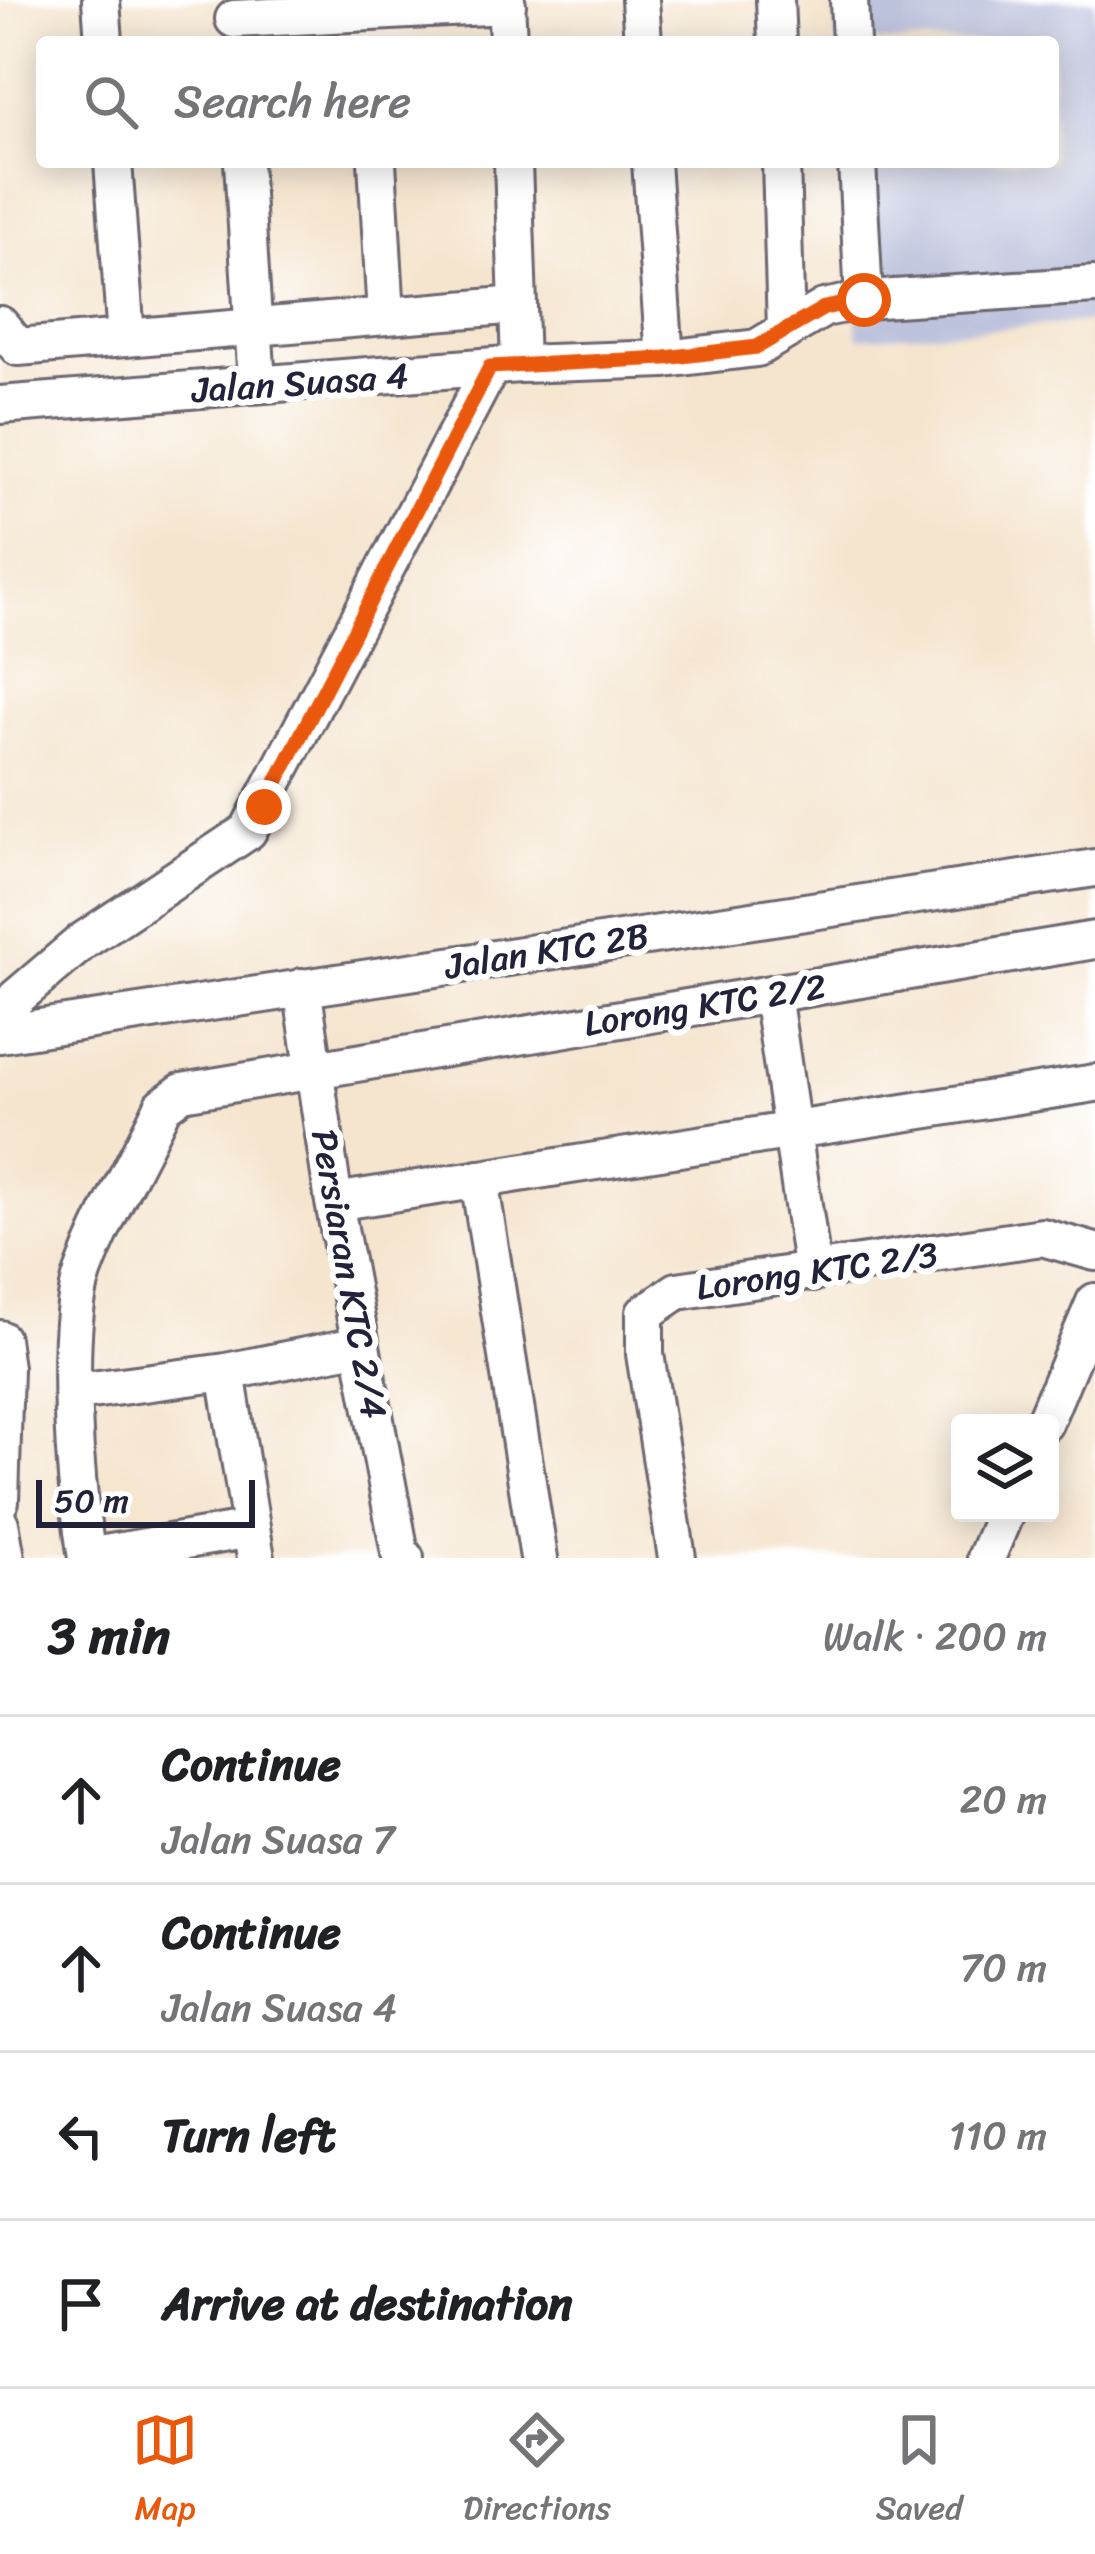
<!DOCTYPE html>
<html lang="en">
<head>
<meta charset="utf-8">
<style>
	:root { --surface:#fff; --page:#f6f6f6; --text:#202124; --muted:#757577; --line:#e0e0e0; --accent:#ea580c }
	body { margin:0; font-family:Sriracha,sans-serif; background:var(--page); color:var(--text) }
	.controls { position:absolute; right:36px; bottom:36px; display:grid; overflow:hidden; border-radius:12px; box-shadow:0 6px 30px #0003 }
	.controls button { width:108px; height:108px; display:grid; place-items:center; padding:0; border:0; border-bottom:3px solid var(--line); background:var(--surface); color:var(--text); font:60px sans-serif }
	.scale { position:absolute; left:36px; bottom:30px; width:219px; box-sizing:border-box; padding-left:12px; border:6px solid #22223b; border-top:0; font-size:33px; line-height:42px; white-space:nowrap; color:#22223b; -webkit-text-stroke:9px #fff; paint-order:stroke }
	.stop { position:absolute; width:36px; height:36px; margin:-27px; border:9px solid #ea580c; border-radius:50%; background:#fff }
	.stop.end { background:#ea580c; border-color:#fff; box-shadow:0 3px 12px #0008 }
	.list { margin:0; padding:0; list-style:none }
	h2 { display:flex; justify-content:space-between; align-items:center; height:156px; margin:0; padding:0 48px; font-size:51px }
	h2 small { font-size:39px; font-weight:400; color:var(--muted) }
	.list li { display:grid; grid-template-columns:78px 1fr auto; gap:36px; align-items:center; box-sizing:border-box; height:168px; padding:0 48px; border-top:3px solid var(--line) }
	.list b { display:block; font-size:45px; white-space:nowrap }
	.list p { margin:0; font-size:39px; white-space:nowrap; color:var(--muted) }
	.list em { font-size:39px; font-style:normal; color:var(--muted) }
	.icon { flex:none; width:66px; height:66px; fill:none; stroke:currentColor; stroke-width:2; stroke-linecap:round; stroke-linejoin:round }
	.map { position:relative; flex:none; width:1095px; height:1558px; overflow:hidden }
	.search { position:absolute; background:var(--surface); box-shadow:0 6px 30px #0003; left:36px; right:36px; top:36px; height:132px; display:flex; align-items:center; gap:30px; box-sizing:border-box; padding:0 42px; border-radius:12px; color:var(--muted); font-size:45px }
	.sheet { height:828px; background:var(--surface) }
	nav { display:flex; justify-content:space-around; align-items:center; box-sizing:border-box; height:168px; border-top:3px solid var(--line); background:var(--surface); font-size:33px; color:var(--muted) }
	nav a { display:grid; justify-items:center; gap:6px }
	nav .on { color:var(--accent) }
	.map>svg:first-child { display:block }
	.industrial { fill:#bec3dd }
	.lines { fill:none; stroke-linecap:round; stroke-linejoin:round }
	.minor-casing { stroke:#6c666f; stroke-width:42 }
	.minor { stroke:#fff; stroke-width:36 }
	.route { stroke:#ea580c; stroke-width:15 }
	.labels { text-anchor:middle; dominant-baseline:central; stroke-width:12; stroke-linejoin:round; paint-order:stroke }
	.street-label { font-size:36px; fill:#22223b; stroke:#fff }
</style>
</head>
<body>
<div class="map">
<svg width="1095" height="1558" viewBox="0 0 1095 1558">
	<rect width="100%" height="100%" fill="#fff"/>
	<filter id="ink" filterUnits="userSpaceOnUse"><feTurbulence type="fractalNoise" baseFrequency=".00833" numOctaves="2"/><feDisplacementMap in="SourceGraphic" scale="24" xChannelSelector="R" yChannelSelector="G"/><feConvolveMatrix kernelMatrix="1 2 1 2 8 2 1 2 1" color-interpolation-filters="sRGB"/></filter>
	<filter id="wash" filterUnits="userSpaceOnUse"><feTurbulence type="fractalNoise" baseFrequency=".004" numOctaves="4" result="noise"/><feDisplacementMap in="SourceGraphic" scale="48" xChannelSelector="R" yChannelSelector="G"/><feGaussianBlur stdDeviation="2.7" result="paint"/><feColorMatrix in="noise" values="0 0 0 0 0 0 0 0 0 0 0 0 0 0 0 0 0 1.4 0 .05"/><feComposite in="paint" operator="in"/></filter>
	<g filter="url(#wash)">
		<rect width="100%" height="100%" fill="#f5e5cf"/>
		<!-- industrial -->
		<path class="industrial" d="M 833,0 L 1095,0 L 1095,322 L 858,338 L 845,162 L 1053,162 L 1053,42 L 836,42 Z"/>
	</g>
	<g filter="url(#ink)">
		<g class="lines">
			<!-- minor casing -->
			<g class="minor-casing">
				<path id="minor" d="M 101,0 L 104,42
					M 506,0 L 508,42
					M 640,0 L 643,42
					M 775,0 L 777,42
					M 849,0 L 851,42
					M 234,19 L 507,5
					M 113,162 L 126,338
					M 243,162 L 257,384
					M 377,162 L 386,316
					M 513,162 L 520,364
					M 651,162 L 665,359
					M 781,162 L 786,330
					M 857,162 L 864,300
					M 0,325 L 18,347 L 518,305
					M 0,405 L 520,364 L 665,359 L 757,348 L 824,308 L 864,300 L 1095,285
					M 302,987 L 334,1202 L 400,1553 L 405,1558
					M 772,994 L 813,1273
					M 0,1021 L 16,998 L 83,941 L 248,831 L 491,367
					M 0,1034 L 1095,868
					M 479,1179 L 539,1558
					M 334,1202 L 1095,1083
					M 0,1339 L 4,1368 L 0,1501
					M 226,1372 L 256,1558
					M 76,1392 L 226,1372 L 361,1345
					M 1044,1423 L 1095,1302
					M 0,1524 L 6,1558
					M 87,1557 L 251,1529
					M 87,1558 C 76,1492 62,1334 83,1273 C 104,1216 137,1161 163,1106 L 182,1092 L 1095,940
					M 677,1558 L 645,1354 L 645,1313 L 677,1291 L 1042,1237 L 1095,1252
					M 986,1558 L 1005,1513"/>
			</g>
			<!-- minor -->
			<use href="#minor" class="minor"/>
		</g>
	</g>
	<g class="lines" filter="url(#ink)">
		<!-- route -->
		<path class="route" d="M 264,807 L 490,367 L 665,358 L 757,347 L 824,308 L 864,300"/>
	</g>
	<g class="labels">
		<!-- street labels -->
		<g class="street-label">
			<text transform="translate(300 383) rotate(-4)">Jalan Suasa 4</text>
			<text transform="translate(547 951) rotate(-9)">Jalan KTC 2B</text>
			<text transform="translate(705 1005) rotate(-9)">Lorong KTC 2/2</text>
			<text transform="translate(817 1271) rotate(-8)">Lorong KTC 2/3</text>
			<text transform="translate(349 1274) rotate(80)">Persiaran KTC 2/4</text>
		</g>
	</g>
</svg>
<div class="controls">
<button><svg class="icon" aria-label="layers" viewBox="0 0 24 24"><path d="M12 4l9 5-9 5-9-5zM3 14l9 5 9-5"/></svg></button>
</div>
<div class="scale">50 m</div>
<div class="stop" style="left:864px;top:300px"></div>
<div class="stop end" style="left:264px;top:807px"></div>
<div class="search"><svg class="icon" aria-label="search" viewBox="0 0 24 24"><circle cx="10" cy="10" r="6"/><path d="M15 15l6 6"/></svg>Search here</div>
</div>
<section class="sheet">
<h2>3 min<small>Walk · 200 m</small></h2>
<ul class="list">
<li><svg class="icon" aria-label="ahead" viewBox="0 0 24 24"><path d="M12 20V5M6 11l6-6 6 6"/></svg><div><b>Continue</b><p>Jalan Suasa 7</p></div><em>20 m</em></li>
<li><svg class="icon" aria-label="ahead" viewBox="0 0 24 24"><path d="M12 20V5M6 11l6-6 6 6"/></svg><div><b>Continue</b><p>Jalan Suasa 4</p></div><em>70 m</em></li>
<li><svg class="icon" aria-label="left" viewBox="0 0 24 24"><path d="M17 20v-9H6M10 6l-5 5 5 5"/></svg><div><b>Turn left</b></div><em>110 m</em></li>
<li><svg class="icon" aria-label="arrive" viewBox="0 0 24 24"><path d="M6 21V4h12l-3 4 3 4H6"/></svg><div><b>Arrive at destination</b></div></li>
</ul>
</section>
<nav>
<a class="on"><svg class="icon" aria-label="map" viewBox="0 0 24 24"><path d="M3 6l6-2 6 2 6-2v14l-6 2-6-2-6 2zM9 4v14M15 6v14"/></svg>Map</a>
<a><svg class="icon" aria-label="directions" viewBox="0 0 24 24"><path d="M12 3l9 9-9 9-9-9zM9 14v-3h6M13 9l2 2-2 2"/></svg>Directions</a>
<a><svg class="icon" aria-label="saved" viewBox="0 0 24 24"><path d="M7 4h10v16l-5-4-5 4z"/></svg>Saved</a>
</nav>
</body>
</html>
